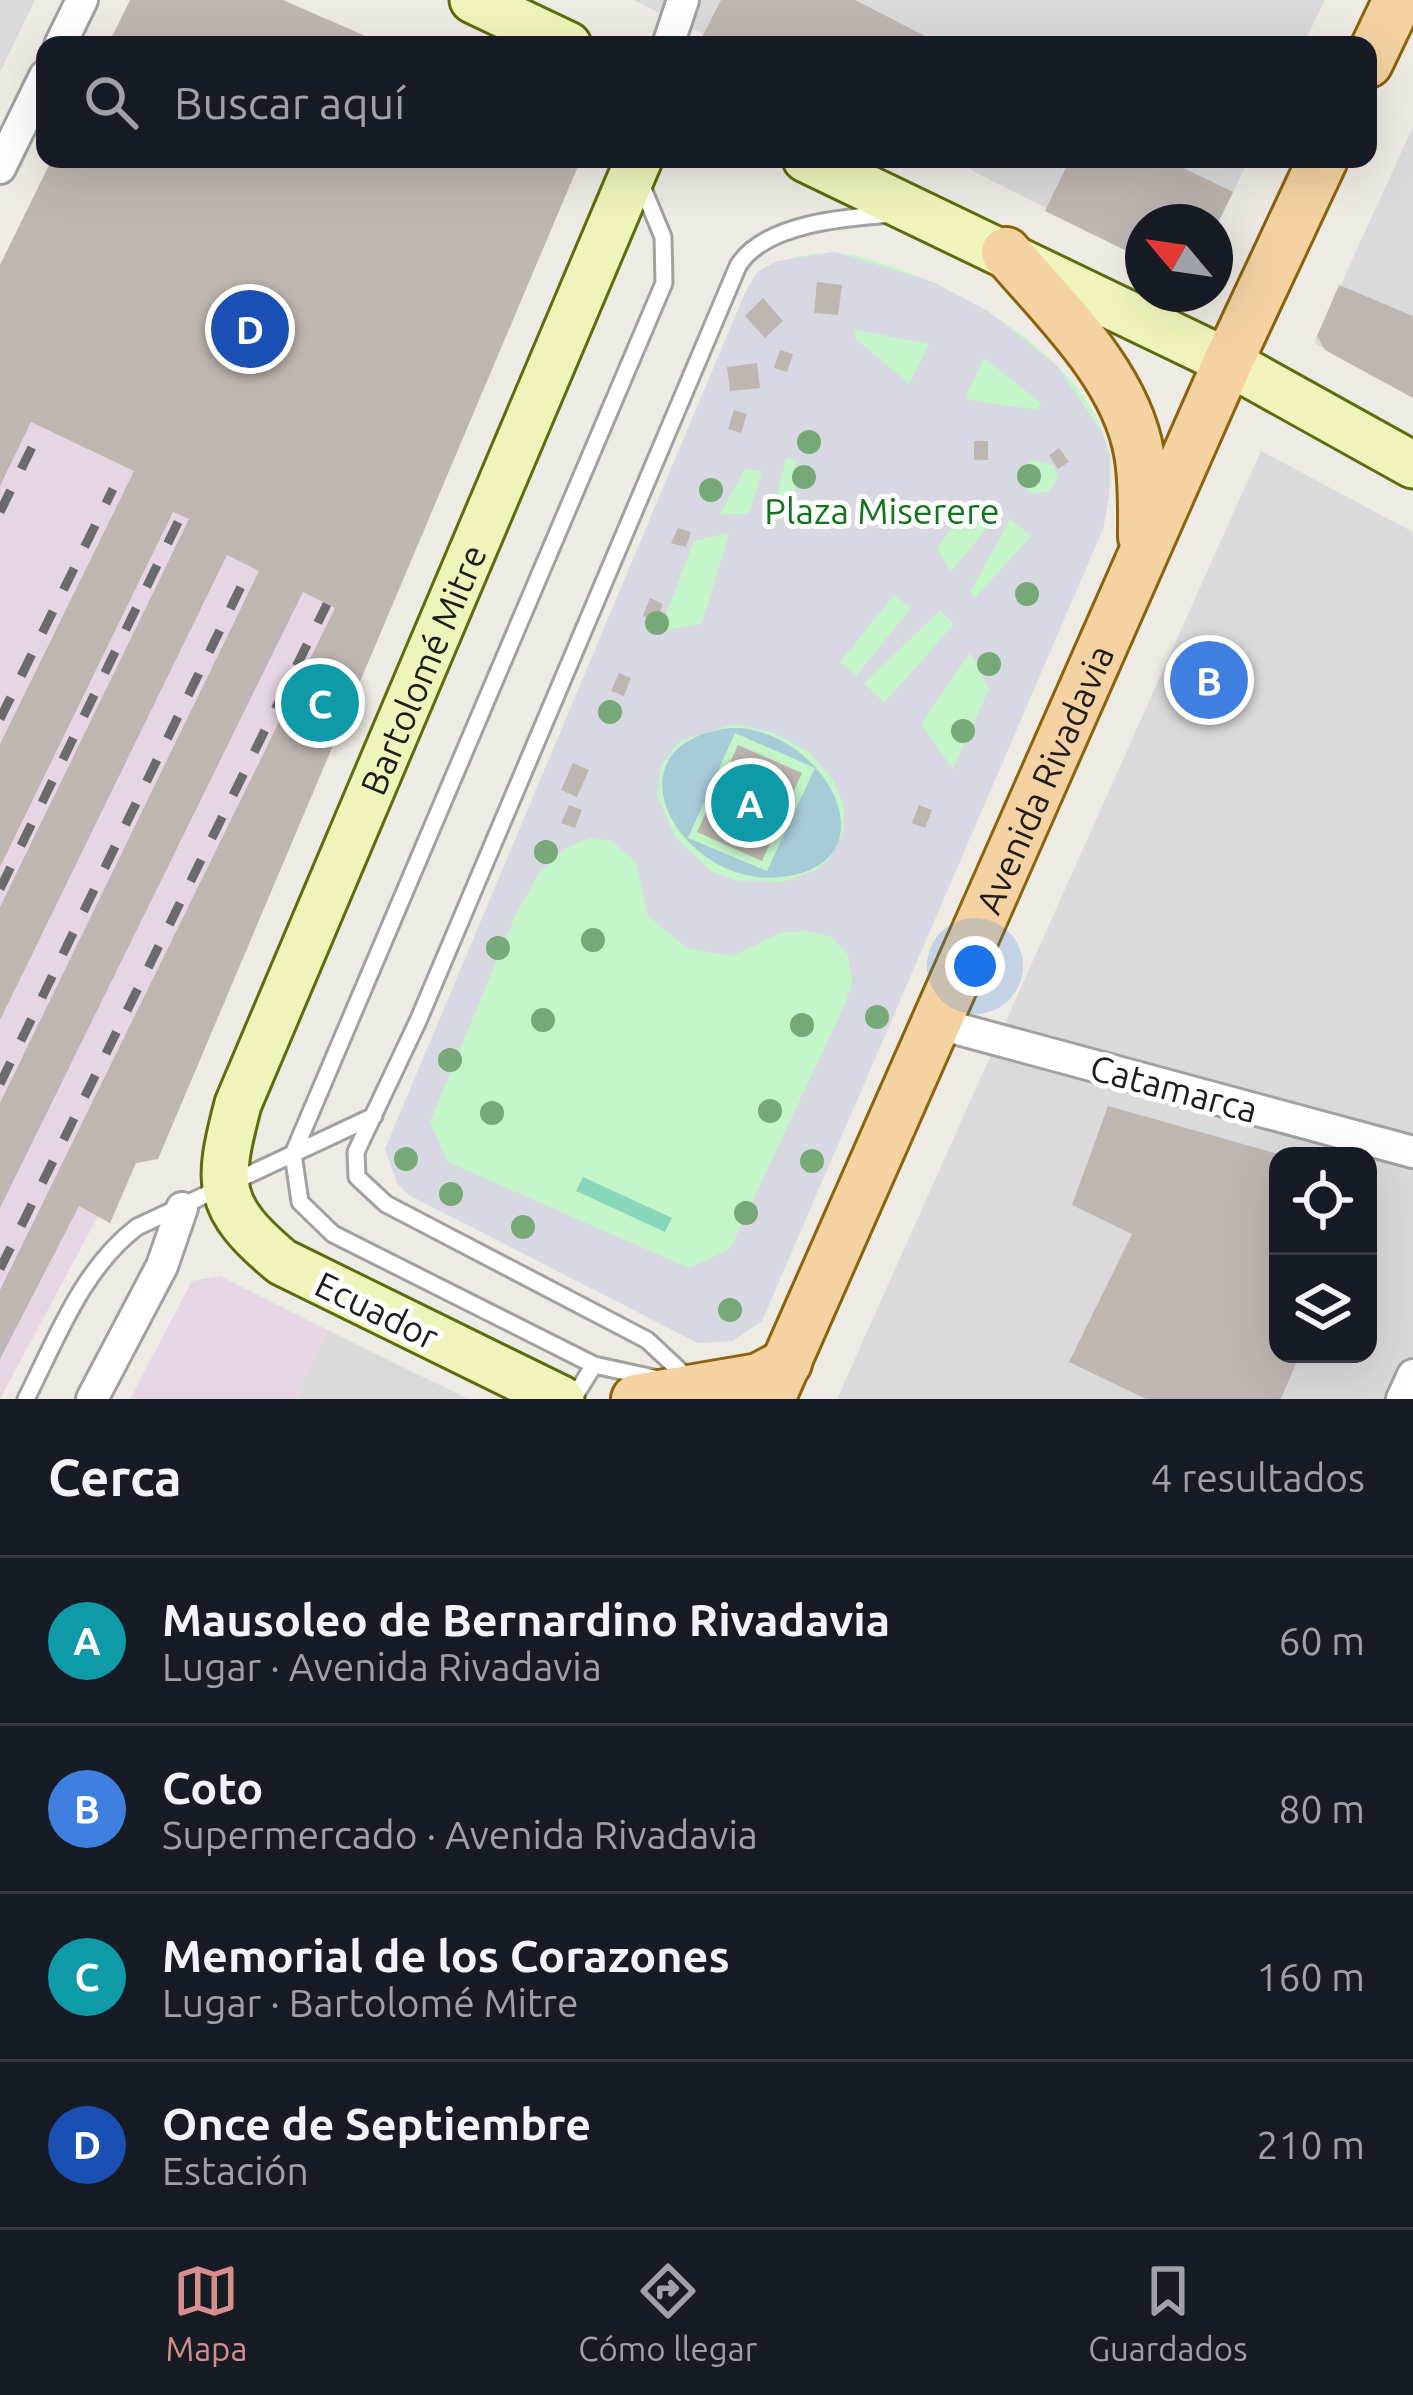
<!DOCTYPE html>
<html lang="es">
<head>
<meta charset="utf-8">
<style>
	:root { --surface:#171b24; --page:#242831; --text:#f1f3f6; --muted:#9ea1a6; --line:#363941; --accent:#d98e8e }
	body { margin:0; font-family:Ubuntu,sans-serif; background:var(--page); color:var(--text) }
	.controls { position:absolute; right:36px; bottom:36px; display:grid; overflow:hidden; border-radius:24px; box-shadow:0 12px 48px #0002 }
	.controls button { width:108px; height:108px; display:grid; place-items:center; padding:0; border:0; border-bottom:3px solid var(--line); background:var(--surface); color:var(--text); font:60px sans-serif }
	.compass { position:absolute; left:1125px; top:204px; width:108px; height:108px; border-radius:50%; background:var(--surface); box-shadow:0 12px 48px #0002; rotate:299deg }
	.you { position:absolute; left:975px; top:966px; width:42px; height:42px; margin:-30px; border:9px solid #fff; border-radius:50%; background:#1a73e8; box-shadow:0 0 0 18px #1a73e833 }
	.badge { display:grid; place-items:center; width:78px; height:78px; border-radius:50%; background:var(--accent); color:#fff; font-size:39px; font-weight:700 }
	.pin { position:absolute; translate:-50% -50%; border:6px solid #fff; box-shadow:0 3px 12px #0006 }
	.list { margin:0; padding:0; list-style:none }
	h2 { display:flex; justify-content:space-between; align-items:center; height:156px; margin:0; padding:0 48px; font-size:51px }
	h2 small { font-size:39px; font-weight:400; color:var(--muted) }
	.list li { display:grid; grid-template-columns:78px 1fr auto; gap:36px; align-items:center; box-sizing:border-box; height:168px; padding:0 48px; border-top:3px solid var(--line) }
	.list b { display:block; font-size:45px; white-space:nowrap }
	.list p { margin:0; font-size:39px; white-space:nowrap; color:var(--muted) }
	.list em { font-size:39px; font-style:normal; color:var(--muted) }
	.icon { flex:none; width:66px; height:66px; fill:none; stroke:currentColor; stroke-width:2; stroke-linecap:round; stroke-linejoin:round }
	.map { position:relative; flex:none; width:1413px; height:1399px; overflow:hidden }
	.search { position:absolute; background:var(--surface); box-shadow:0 12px 48px #0002; left:36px; right:36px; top:36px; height:132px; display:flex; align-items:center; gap:30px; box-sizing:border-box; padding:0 42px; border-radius:24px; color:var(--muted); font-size:45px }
	.sheet { height:828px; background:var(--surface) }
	nav { display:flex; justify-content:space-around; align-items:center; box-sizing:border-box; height:168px; border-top:3px solid var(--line); background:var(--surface); font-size:33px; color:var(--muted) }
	nav a { display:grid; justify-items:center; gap:6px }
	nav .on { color:var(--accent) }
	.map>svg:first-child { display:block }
	.residential { fill:#dbdada; fill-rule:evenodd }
	.industrial { fill:#e6d6e3 }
	.park { fill:#c4f5c8 }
	.pitch { fill:#87d7ba }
	.plaza { fill:#d8d8e3; fill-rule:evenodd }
	.water { fill:#a7ccd8; fill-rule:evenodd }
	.building { fill:#beb6b1 }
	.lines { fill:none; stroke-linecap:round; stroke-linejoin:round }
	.lane-casing { stroke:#a1a1a1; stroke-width:21 }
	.street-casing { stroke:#a1a1a1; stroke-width:36 }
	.secondary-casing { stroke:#5f6b0d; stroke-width:51 }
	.primary-casing { stroke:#8b630b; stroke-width:54 }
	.lane { stroke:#fff; stroke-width:15 }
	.street { stroke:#fff; stroke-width:30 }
	.secondary { stroke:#f0f4bb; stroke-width:45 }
	.primary { stroke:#f4d2a2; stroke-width:48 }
	.rail { stroke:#6b6b6b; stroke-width:9; stroke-dasharray:24 24; stroke-linecap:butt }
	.tree { fill:#76a977 }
	.labels { text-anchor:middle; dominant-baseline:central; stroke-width:10; stroke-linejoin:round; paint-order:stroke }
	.park-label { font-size:36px; fill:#14731d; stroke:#fff }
	.street-label { font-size:36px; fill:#1d1d1d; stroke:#fff }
</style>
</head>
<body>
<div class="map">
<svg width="1413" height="1399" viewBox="0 0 1413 1399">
	<rect width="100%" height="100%" fill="#eeeae4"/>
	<!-- residential -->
	<path class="residential" d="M 0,0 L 35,0 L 0,72 Z
		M 633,0 L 1325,0 L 1303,45 L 727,45 Z
		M 1413,127 L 1413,397 L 1314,343 Z
		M 950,159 L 1249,159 L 1215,230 L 1215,222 L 1143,222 L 1143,258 Z
		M 1261,451 L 1413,532 L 1413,1399 L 837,1399 ZM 1278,1156 L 1368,1156 L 1368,1354 L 1278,1354 Z
		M 327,1330 L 468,1399 L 296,1399 Z"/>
	<!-- industrial -->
	<path class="industrial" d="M 52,159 L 581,159 L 158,1159 L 135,1164 L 110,1223 L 98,1216 L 0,1399 L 0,382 Z
		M 220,1276 L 327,1330 L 296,1399 L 130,1399 L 192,1281 Z"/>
	<!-- park -->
	<path class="park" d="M 835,252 C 928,266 1093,352 1109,456 C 1113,480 1108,505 1103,529 L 762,1321 L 732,1341 L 698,1343 L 409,1195 L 397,1183 L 385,1149 L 745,293 C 763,257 798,256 835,252 Z"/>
	<!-- pitch -->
	<path class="pitch" d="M 583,1177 L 672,1218 L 665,1232 L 576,1191 Z"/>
	<!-- plaza -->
	<path class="plaza" d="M 835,252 L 933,282 L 988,311 L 1057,366 L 1102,432 L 1110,456 L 1109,496 L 1103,529 L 762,1321 L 732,1341 L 698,1343 L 409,1195 L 397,1183 L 385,1149 L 745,293 L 757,272 L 777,261 ZM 856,330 L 929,344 L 909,384 L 854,337 ZM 984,358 L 1041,403 L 1038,410 L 965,399 ZM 786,458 L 797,460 L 795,515 L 773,513 ZM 1031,460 L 1053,465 L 1058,477 L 1049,492 L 1032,493 L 1023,486 L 1023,469 ZM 745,469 L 762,471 L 749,514 L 720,514 ZM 969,506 L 992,522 L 951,571 L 937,548 ZM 1010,519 L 1031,536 L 975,598 L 970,593 ZM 729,533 L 702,624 L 660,631 L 694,541 ZM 894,595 L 911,608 L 856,676 L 840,662 ZM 940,611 L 954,624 L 884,703 L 864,683 ZM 970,653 L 989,689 L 953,769 L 921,724 ZM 734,724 L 774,733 L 809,752 L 833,780 L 844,805 L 844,831 L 829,860 L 816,870 L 783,882 L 740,881 L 712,872 L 675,837 L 657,795 L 661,765 L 680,741 ZM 589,838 L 610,840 L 636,862 L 648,916 L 687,948 L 732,956 L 782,932 L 807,931 L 832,937 L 848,955 L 852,982 L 845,1004 L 730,1249 L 689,1268 L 448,1162 L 430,1122 L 516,914 L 540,872 L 563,850 Z"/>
	<!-- water -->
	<path class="water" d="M 730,728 C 823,725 898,863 782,877 C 681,889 599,745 730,728 ZM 735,733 L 815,768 L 767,871 L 688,838 Z"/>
	<!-- building -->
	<path class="building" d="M 130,0 L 283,0 L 386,45 L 108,45 Z
		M 721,0 L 855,0 L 931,39 L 928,45 L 698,45 Z
		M 52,159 L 581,159 L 158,1159 L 136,1163 L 110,1223 L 79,1206 L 0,1359 L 0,1290 L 335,608 L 303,592 L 0,1208 L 0,1103 L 259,571 L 227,555 L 0,1020 L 0,907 L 189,519 L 173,512 L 0,867 L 0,744 L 134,471 L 31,422 L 0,486 L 0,265 Z
		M 1070,159 L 1165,159 L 1233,192 L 1218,222 L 1143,222 L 1143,259 L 1045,211 Z
		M 817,282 L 842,285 L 838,315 L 814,313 Z
		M 1339,285 L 1413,316 L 1413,398 L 1325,350 L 1317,336 Z
		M 763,298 L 783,321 L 765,338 L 745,316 Z
		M 780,350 L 793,354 L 787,372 L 774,368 Z
		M 757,363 L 760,388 L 730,391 L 727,367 Z
		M 734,410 L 747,414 L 741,433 L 728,429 Z
		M 974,441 L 988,441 L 988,460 L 974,460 Z
		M 1059,448 L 1069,462 L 1058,469 L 1049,455 Z
		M 678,528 L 691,532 L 686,547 L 671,543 Z
		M 650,598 L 663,604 L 656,621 L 643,616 Z
		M 619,673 L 631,678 L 624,696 L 611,691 Z
		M 738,745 L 802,773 L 762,861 L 697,832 Z
		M 573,763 L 589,770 L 577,797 L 561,790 Z
		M 569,805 L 582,810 L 575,828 L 561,823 Z
		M 919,805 L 932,810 L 925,828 L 912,823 Z
		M 1108,1106 L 1278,1154 L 1278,1354 L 1300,1354 L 1281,1399 L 1146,1399 L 1069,1362 L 1132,1234 L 1072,1205 Z"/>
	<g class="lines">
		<!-- lane casing -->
		<g class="lane-casing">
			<path id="lane" d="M 639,179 L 663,237 L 664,283 L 293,1154 L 300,1202 L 333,1234 L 594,1365 L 654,1378
				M 691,1381 L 647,1340 L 386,1204 L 357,1177 L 356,1152 L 418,1021 L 738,266 C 764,223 848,217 893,214
				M 26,1399 C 57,1338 82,1269 137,1227 L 374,1116
				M 573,1399 L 594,1365"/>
		</g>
		<!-- street casing -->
		<g class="street-casing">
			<path id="street" d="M 60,45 L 82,0
				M 668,45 L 683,0
				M 0,168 L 45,76
				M 936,1023 L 1413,1152
				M 92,1399 L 162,1266 L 182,1208
				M 1402,1399 L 1413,1375"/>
		</g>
		<!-- secondary casing -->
		<g class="secondary-casing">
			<g id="secondary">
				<path d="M 473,0 L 568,45"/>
				<path d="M 806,159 L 1228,362 L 1413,465"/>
				<path id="s1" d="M 561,1399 L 282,1262 C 215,1206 217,1185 238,1104 L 639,159"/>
			</g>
		</g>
		<!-- primary casing -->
		<g class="primary-casing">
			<g id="primary">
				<path d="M 1368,63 L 1398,0"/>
				<path d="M 1006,252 C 1055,309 1126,376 1139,453 C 1144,480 1143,509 1143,537"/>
				<path d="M 636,1399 L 759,1378 L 787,1363"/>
				<path id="s2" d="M 770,1399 L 1228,362 L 1323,159"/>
			</g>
		</g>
		<!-- lane -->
		<use href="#lane" class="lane"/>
		<!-- street -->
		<use href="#street" class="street"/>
		<!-- secondary -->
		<use href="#secondary" class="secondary"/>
		<!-- primary -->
		<use href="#primary" class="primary"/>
		<!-- rail -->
		<path class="rail" d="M 0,512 L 32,447
			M 0,719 L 113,489
			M 0,889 L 180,518
			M 0,1084 L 250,568
			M 0,1269 L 327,604"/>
	</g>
	<!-- trees -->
	<g class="tree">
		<circle cx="809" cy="442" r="12"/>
		<circle cx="1029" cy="476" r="12"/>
		<circle cx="804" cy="477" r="12"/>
		<circle cx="711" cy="490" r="12"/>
		<circle cx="1027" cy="594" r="12"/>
		<circle cx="657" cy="623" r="12"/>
		<circle cx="989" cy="664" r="12"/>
		<circle cx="610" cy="712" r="12"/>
		<circle cx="963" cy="731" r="12"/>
		<circle cx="546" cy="852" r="12"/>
		<circle cx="593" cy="940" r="12"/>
		<circle cx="498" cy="948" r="12"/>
		<circle cx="877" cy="1017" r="12"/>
		<circle cx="543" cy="1020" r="12"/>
		<circle cx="802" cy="1025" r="12"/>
		<circle cx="450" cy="1060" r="12"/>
		<circle cx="770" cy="1111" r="12"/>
		<circle cx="492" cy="1113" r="12"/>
		<circle cx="406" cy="1159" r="12"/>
		<circle cx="812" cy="1161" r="12"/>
		<circle cx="451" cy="1194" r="12"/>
		<circle cx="746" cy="1213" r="12"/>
		<circle cx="523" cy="1227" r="12"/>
		<circle cx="730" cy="1310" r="12"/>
	</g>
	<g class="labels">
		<!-- park labels -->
		<g class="park-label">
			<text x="882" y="510">Plaza Miserere</text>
		</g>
		<!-- street labels -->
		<g class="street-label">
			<text stroke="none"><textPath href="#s1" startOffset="963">Bartolomé Mitre</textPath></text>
			<text stroke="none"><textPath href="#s2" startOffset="678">Avenida Rivadavia</textPath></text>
			<text transform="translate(1174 1088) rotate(15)">Catamarca</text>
			<text transform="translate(377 1310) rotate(26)">Ecuador</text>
		</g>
	</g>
</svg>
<div class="controls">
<button><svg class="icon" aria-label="locate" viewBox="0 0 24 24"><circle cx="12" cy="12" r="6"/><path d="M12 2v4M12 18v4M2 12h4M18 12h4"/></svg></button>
<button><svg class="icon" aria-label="layers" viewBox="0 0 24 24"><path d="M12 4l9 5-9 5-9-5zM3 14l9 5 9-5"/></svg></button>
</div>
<svg class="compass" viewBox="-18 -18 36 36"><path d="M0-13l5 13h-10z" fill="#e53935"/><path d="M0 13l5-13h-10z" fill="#9ea1a6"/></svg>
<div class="you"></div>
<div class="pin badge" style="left:750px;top:803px;background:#0f9aa8">A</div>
<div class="pin badge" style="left:1209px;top:680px;background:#3f7fe0">B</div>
<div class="pin badge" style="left:320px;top:703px;background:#0f9aa8">C</div>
<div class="pin badge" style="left:250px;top:329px;background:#1a4fb4">D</div>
<div class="search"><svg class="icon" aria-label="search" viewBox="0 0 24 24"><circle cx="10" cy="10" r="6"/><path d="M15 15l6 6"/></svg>Buscar aquí</div>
</div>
<section class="sheet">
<h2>Cerca<small>4 resultados</small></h2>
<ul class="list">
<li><span class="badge" style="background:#0f9aa8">A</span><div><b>Mausoleo de Bernardino Rivadavia</b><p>Lugar · Avenida Rivadavia</p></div><em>60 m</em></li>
<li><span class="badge" style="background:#3f7fe0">B</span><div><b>Coto</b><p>Supermercado · Avenida Rivadavia</p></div><em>80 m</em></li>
<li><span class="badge" style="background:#0f9aa8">C</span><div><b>Memorial de los Corazones</b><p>Lugar · Bartolomé Mitre</p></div><em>160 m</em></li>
<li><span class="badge" style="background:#1a4fb4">D</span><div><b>Once de Septiembre</b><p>Estación</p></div><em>210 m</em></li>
</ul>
</section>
<nav>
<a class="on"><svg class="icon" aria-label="map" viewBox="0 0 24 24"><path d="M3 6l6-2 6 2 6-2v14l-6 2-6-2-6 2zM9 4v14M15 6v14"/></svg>Mapa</a>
<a><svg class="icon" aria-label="directions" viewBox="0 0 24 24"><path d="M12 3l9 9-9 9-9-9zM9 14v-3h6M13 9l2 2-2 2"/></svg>Cómo llegar</a>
<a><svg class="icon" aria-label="saved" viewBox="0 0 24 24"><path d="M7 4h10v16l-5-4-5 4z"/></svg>Guardados</a>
</nav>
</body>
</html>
